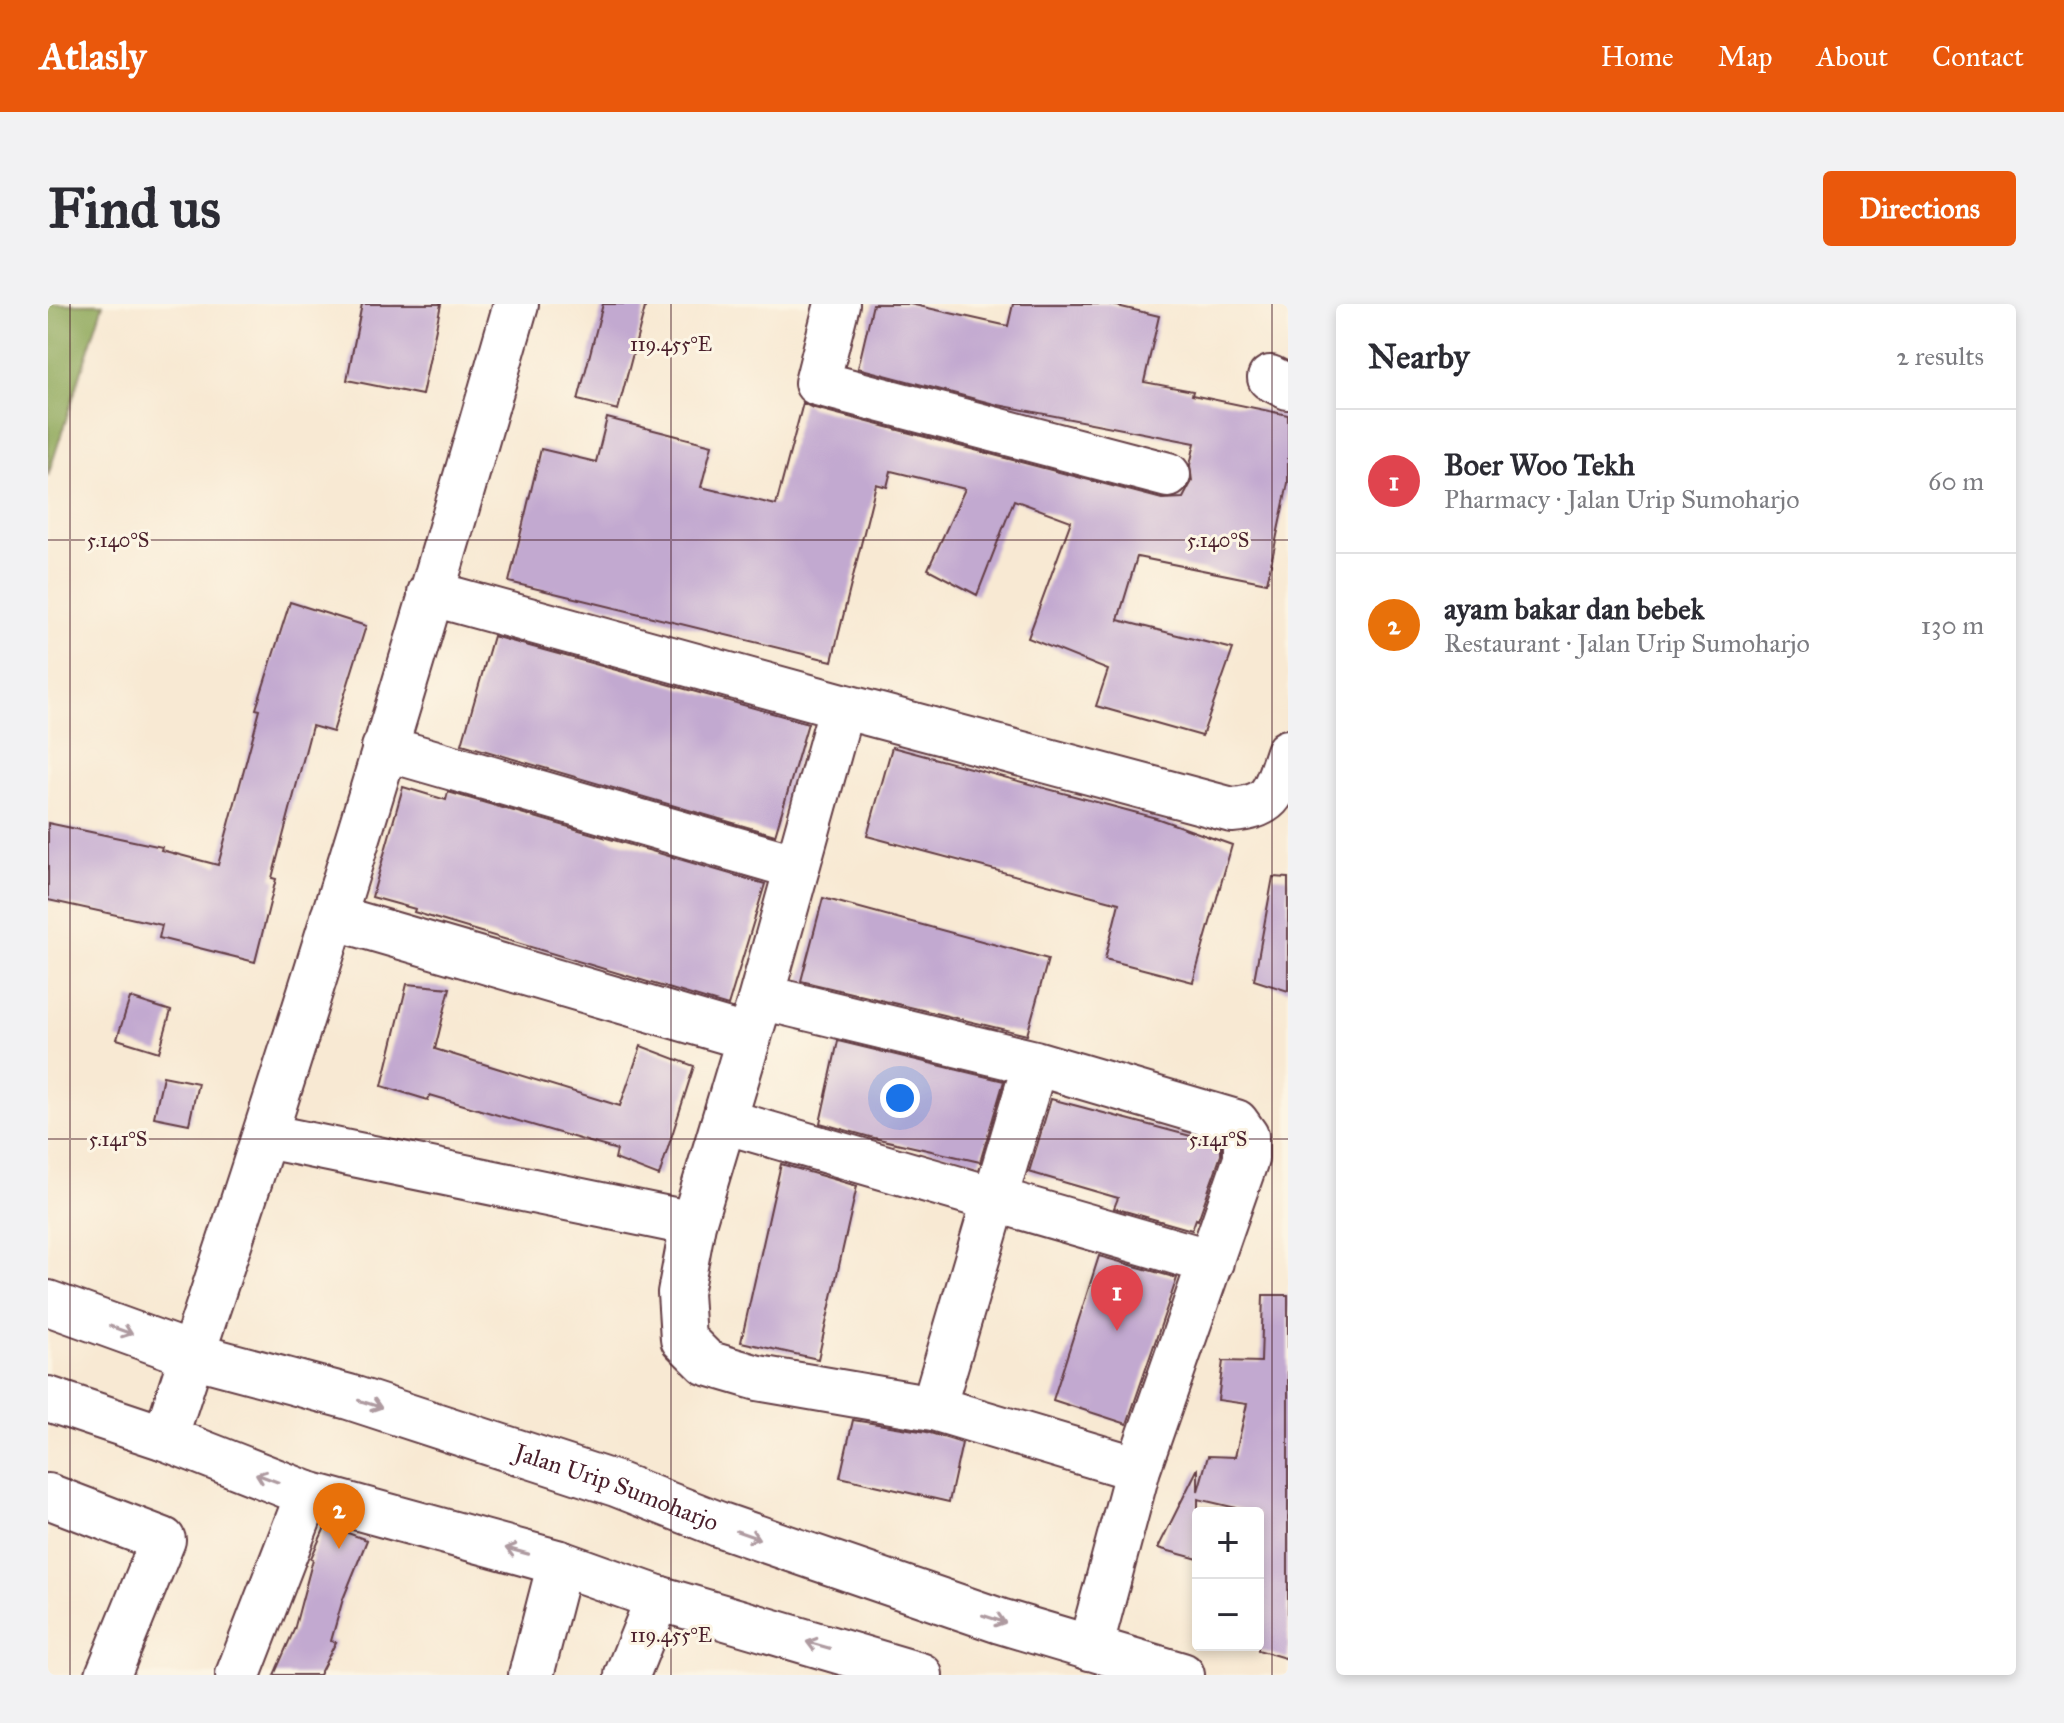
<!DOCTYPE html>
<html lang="en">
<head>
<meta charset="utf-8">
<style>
	:root { --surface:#fff; --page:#f2f2f3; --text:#2b2b33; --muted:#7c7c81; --line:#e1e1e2; --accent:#ea580c }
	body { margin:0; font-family:"IM FELL Great Primer",serif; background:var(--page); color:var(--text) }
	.controls { position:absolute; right:24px; bottom:24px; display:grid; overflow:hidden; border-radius:8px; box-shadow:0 4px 12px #0003 }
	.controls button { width:72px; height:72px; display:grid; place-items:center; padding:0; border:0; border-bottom:2px solid var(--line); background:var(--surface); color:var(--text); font:40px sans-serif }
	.you { position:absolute; left:852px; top:794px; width:28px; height:28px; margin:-20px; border:6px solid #fff; border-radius:50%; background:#1a73e8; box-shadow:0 0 0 12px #1a73e833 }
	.badge { display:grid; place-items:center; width:52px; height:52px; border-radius:50%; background:var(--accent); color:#fff; font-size:26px; font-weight:700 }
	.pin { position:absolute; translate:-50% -66px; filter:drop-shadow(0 2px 4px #0008) }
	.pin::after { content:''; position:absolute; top:42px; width:28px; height:24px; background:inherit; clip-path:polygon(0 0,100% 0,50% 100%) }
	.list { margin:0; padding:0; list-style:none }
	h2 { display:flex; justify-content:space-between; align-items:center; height:104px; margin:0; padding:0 32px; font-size:34px }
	h2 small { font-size:26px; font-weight:400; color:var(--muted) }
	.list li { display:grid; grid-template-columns:52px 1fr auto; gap:24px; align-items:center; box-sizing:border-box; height:144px; padding:0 32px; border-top:2px solid var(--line) }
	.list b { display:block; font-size:30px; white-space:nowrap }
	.list p { margin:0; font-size:26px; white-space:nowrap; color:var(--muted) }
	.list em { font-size:26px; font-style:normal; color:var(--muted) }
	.map { position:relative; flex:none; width:1240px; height:1371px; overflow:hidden; border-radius:8px }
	header { display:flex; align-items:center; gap:48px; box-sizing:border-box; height:112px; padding:0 40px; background:var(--accent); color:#fff }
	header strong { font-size:38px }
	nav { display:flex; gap:44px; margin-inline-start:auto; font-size:28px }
	.intro { display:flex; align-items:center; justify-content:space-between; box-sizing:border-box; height:192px; padding:0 48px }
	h1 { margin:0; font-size:56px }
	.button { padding:20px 36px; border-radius:8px; background:var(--accent); color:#fff; font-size:28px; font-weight:700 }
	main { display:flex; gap:48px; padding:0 48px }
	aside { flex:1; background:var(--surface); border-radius:8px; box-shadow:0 4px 12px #0003 }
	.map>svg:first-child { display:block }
	.forest { fill:#8ba657; stroke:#6a6241; stroke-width:2 }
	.building { fill:#c2a9d0 }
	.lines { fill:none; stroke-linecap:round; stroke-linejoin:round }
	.minor-casing { stroke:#643d44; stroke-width:48 }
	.highway-casing { stroke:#643d44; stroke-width:48 }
	.minor { stroke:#fff; stroke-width:44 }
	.highway { stroke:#fff; stroke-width:44 }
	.oneway { stroke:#ae9aa0 }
	.ticks { fill:none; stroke:#4a1f2b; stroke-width:2; stroke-opacity:0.45 }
	.labels { text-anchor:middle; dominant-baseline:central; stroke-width:6; stroke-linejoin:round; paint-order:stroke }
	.street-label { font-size:24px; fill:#4a1f2b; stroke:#fcf5e5 }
	.ticks-label { font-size:20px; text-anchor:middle; fill:#4a1f2b; stroke:#fcf5e5; stroke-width:6; stroke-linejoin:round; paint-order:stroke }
</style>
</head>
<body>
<header>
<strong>Atlasly</strong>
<nav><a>Home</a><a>Map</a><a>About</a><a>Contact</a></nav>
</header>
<div class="intro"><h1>Find us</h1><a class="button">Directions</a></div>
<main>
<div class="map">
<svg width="1240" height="1371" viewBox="0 0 1240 1371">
	<rect width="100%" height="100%" fill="#fcf5e5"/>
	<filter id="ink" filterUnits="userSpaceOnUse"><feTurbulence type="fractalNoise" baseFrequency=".0125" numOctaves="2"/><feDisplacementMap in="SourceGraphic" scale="16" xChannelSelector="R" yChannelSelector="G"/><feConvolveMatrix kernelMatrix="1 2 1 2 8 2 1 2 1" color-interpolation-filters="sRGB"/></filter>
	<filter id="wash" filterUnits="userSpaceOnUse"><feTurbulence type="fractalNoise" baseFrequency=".006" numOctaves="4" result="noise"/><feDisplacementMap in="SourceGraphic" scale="32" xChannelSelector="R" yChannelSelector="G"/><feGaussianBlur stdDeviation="1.8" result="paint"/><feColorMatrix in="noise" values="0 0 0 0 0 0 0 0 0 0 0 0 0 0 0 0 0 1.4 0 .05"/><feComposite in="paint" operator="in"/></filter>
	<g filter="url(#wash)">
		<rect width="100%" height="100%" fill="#f8e9d3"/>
		<!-- forest -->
		<path class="forest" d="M 0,0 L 55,0 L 0,172 Z"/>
		<g id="blocks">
			<!-- building -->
			<path class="building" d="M 314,0 L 393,0 L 374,91 L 299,76 Z
				M 555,0 L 598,0 L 570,106 L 530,96 Z
				M 825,0 L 862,0 L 960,22 L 965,0 L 1061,0 L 1111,12 L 1096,78 L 1145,87 L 1144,91 L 1240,111 L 1240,179 L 1219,279 L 1089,253 L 1070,316 L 1185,345 L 1154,432 L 1048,402 L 1060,366 L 980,334 L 1023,217 L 966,196 L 929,291 L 880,265 L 917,185 L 843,167 L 839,183 L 828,180 L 784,357 L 461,278 L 493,145 L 548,158 L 559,114 L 664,141 L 653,183 L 728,201 L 755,99 L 763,103 L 1114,195 L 1135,194 L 1144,177 L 1142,161 L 1147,139 L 950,101 L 810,64 Z
				M 242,298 L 318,322 L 285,428 L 264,422 L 224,574 L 228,575 L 207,658 L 111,634 L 114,621 L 0,596 L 0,519 L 114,543 L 113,546 L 170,561 L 212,406 L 208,405 Z
				M 445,332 L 760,419 L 727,531 L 414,440 Z
				M 844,443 L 1108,514 L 1184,541 L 1145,678 L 1057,655 L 1071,599 L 819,532 Z
				M 355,483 L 398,496 L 400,488 L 717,580 L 680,702 L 366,608 L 367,605 L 324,593 Z
				M 1225,573 L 1240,574 L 1240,687 L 1206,676 Z
				M 775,594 L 1000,655 L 979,731 L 753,677 Z
				M 359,680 L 402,684 L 387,745 L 572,802 L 593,742 L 646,762 L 611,872 L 567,855 L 569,846 L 382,791 L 380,796 L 334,782 Z
				M 82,694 L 123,707 L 111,748 L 69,735 Z
				M 790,737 L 956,777 L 932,858 L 822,833 L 772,819 Z
				M 115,772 L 150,779 L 141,820 L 106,813 Z
				M 1003,795 L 1173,840 L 1173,851 L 1150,916 L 1148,915 L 1144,926 L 1066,904 L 1070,894 L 981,868 Z
				M 733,860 L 809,882 L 770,1055 L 693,1038 Z
				M 1051,952 L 1129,974 L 1079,1120 L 1005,1096 Z
				M 1215,991 L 1240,991 L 1240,1355 L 1210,1346 L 1210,1209 L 1150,1195 L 1150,1255 L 1110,1244 L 1150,1164 L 1150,1187 L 1160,1152 L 1187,1153 L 1199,1100 L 1170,1096 L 1175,1057 L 1213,1058 Z
				M 805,1116 L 879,1128 L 914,1139 L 901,1198 L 792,1173 Z
				M 278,1221 L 319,1236 L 295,1295 L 283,1337 L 288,1338 L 271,1371 L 226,1371 L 246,1326 L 265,1255 L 263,1254 Z"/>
		</g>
	</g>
	<g filter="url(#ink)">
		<use href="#blocks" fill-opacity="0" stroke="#643d44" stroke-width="2"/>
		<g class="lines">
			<!-- minor casing -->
			<g class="minor-casing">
				<path id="minor" d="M 789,0 L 769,79 L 1120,171
					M 1222,74 L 1240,83
					M 382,289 L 794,402 L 1184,506 C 1227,503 1227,485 1240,448
					M 794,402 L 713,693 L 645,920 L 632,989 L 635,1035 L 659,1059 L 710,1074 L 885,1104 L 1090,1165
					M 336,444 L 749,563
					M 285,613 L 701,734
					M 713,693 L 987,759 L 1188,818 L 1198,832 L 1198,855 L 1090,1165 L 1042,1344
					M 676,817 L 1163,958
					M 218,832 L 645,920
					M 144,1051 C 261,704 367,352 468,0
					M 885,1104 L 987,759
					M 0,1192 L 115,1236 L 60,1371
					M 190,1371 L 260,1190
					M 483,1371 L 512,1259
					M 579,1371 L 610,1294"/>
			</g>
			<!-- highway casing -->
			<g class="highway-casing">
				<g id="highway">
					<path id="s1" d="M 0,999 L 144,1051 L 301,1093 L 568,1180 L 670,1220 L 952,1317 L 1134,1371"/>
					<path d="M 0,1095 L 117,1134 L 260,1190 L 512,1259 L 610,1294 L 872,1371"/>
					<path d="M 117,1134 L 144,1051"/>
				</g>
			</g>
			<!-- minor -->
			<use href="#minor" class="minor"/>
			<!-- highway -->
			<use href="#highway" class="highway"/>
		</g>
		<!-- one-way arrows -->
		<defs><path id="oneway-shaft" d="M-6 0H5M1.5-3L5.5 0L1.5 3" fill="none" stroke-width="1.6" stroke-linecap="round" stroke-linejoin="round" transform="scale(2)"/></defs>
		<g class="oneway">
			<use href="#oneway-shaft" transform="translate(73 1026) rotate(20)"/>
			<use href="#oneway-shaft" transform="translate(322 1100) rotate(18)"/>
			<use href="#oneway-shaft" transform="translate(219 1174) rotate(-159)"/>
			<use href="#oneway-shaft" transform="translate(700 1231) rotate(19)"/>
			<use href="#oneway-shaft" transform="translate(469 1247) rotate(-165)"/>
			<use href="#oneway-shaft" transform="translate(946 1315) rotate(18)"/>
			<use href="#oneway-shaft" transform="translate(770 1341) rotate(-164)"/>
		</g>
	</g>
	<!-- ticks -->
	<path class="ticks" d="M 22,0 L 22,1371M 623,0 L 623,1371M 1224,0 L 1224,1371M 0,236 L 1240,236M 0,835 L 1240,835"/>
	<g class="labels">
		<!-- street labels -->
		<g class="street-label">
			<text stroke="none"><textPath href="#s1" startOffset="598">Jalan Urip Sumoharjo</textPath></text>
		</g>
	</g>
	<g class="ticks-label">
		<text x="623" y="47">119.455°E</text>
		<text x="70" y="243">5.140°S</text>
		<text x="1170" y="243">5.140°S</text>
		<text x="70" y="842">5.141°S</text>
		<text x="1170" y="842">5.141°S</text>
		<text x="623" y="1338">119.455°E</text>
	</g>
</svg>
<div class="controls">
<button>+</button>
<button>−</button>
</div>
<div class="you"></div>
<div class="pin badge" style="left:1069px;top:1027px;background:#e0444e">1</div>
<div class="pin badge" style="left:291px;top:1245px;background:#e8710a">2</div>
</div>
<aside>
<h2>Nearby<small>2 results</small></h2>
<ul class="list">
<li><span class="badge" style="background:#e0444e">1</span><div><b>Boer Woo Tekh</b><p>Pharmacy · Jalan Urip Sumoharjo</p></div><em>60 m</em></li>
<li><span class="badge" style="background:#e8710a">2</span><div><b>ayam bakar dan bebek</b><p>Restaurant · Jalan Urip Sumoharjo</p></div><em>130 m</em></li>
</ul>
</aside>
</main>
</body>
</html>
